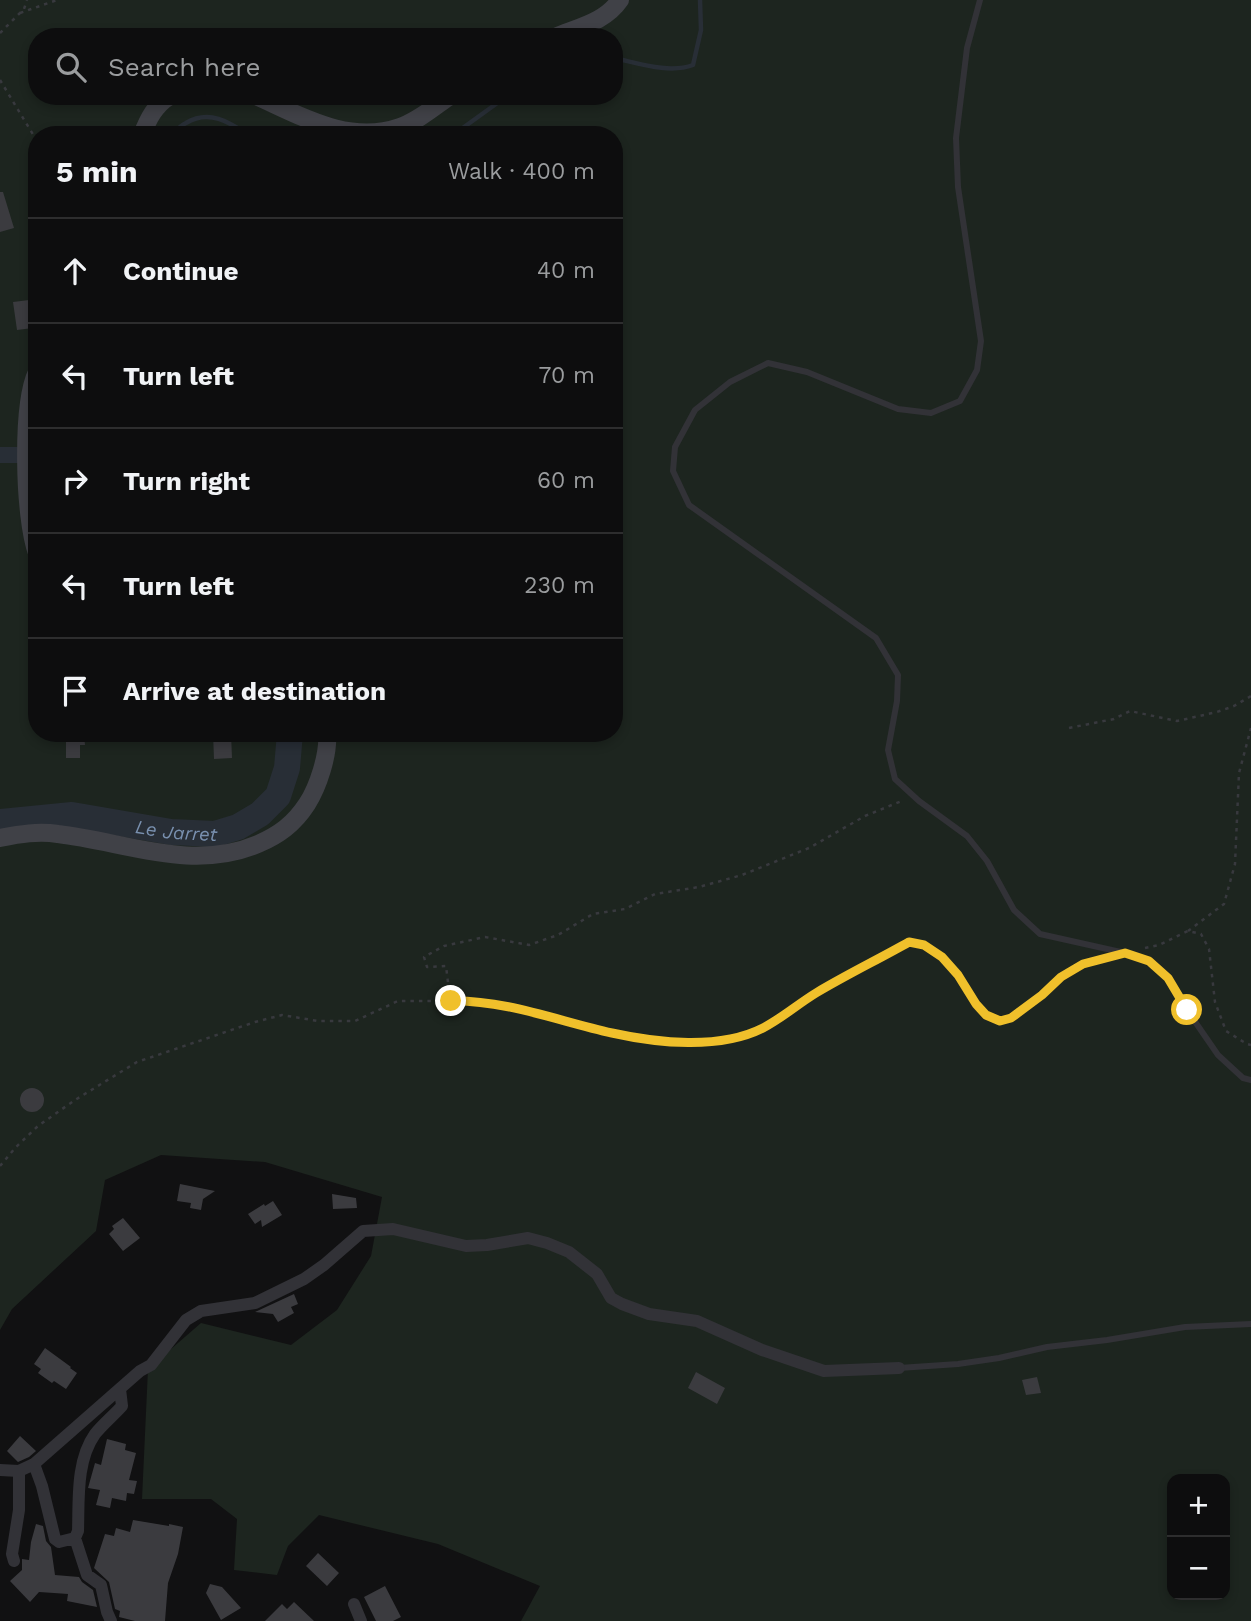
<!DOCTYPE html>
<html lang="en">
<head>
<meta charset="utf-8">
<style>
	:root { --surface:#0d0d0e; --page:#1b1b1c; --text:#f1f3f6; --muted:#9a9c9e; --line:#2d2d2e }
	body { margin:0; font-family:"Work Sans",sans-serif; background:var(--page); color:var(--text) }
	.controls { position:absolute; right:21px; bottom:21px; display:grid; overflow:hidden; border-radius:14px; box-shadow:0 4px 10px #0003 }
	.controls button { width:63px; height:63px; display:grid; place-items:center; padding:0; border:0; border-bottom:2px solid var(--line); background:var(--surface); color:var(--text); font:35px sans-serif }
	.stop { position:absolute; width:21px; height:21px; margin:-16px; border:5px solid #f0c02b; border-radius:50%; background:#fff }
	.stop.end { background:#f0c02b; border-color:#fff; box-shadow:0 2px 7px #0008 }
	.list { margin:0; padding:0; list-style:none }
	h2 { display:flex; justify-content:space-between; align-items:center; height:91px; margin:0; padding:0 28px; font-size:30px }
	h2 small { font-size:23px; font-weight:400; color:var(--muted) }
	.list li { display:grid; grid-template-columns:46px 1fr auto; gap:21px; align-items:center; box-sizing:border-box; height:105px; padding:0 28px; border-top:2px solid var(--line) }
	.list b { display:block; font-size:26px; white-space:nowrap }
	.list em { font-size:23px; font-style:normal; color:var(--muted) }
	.icon { flex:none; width:38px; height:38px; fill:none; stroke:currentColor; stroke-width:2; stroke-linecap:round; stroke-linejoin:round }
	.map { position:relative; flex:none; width:1251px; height:1621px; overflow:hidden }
	.search { position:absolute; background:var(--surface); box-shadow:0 4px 10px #0003; left:28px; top:28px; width:595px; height:77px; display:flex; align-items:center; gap:18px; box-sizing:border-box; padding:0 24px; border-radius:28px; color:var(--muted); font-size:26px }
	.panel { position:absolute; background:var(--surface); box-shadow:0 4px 10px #0003; left:28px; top:126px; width:595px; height:616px; border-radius:28px }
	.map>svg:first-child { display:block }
	.green { fill:#1d251f; fill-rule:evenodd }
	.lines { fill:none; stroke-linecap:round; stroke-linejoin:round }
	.stream { stroke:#282e36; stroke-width:4.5 }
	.canal { stroke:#282e36; stroke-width:16 }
	.river { stroke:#282e36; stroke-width:26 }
	.building { fill:#3b3b3f }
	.path { stroke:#38393e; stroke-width:2.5; stroke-dasharray:3.5 5; stroke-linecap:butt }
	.service { stroke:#323237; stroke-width:6 }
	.minor { stroke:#323237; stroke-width:12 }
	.secondary { stroke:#404147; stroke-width:18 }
	.route { stroke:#f0c02b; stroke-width:9 }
	.labels { text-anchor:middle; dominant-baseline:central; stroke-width:5; stroke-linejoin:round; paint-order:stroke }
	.water-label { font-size:19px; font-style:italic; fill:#7990af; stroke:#0c0c0d }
</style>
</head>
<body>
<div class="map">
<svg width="1251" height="1621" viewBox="0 0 1251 1621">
	<rect width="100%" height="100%" fill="#111112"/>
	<!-- green -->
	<path class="green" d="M 0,0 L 1251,0 L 1251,1621 L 521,1621 L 540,1586 L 438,1544 L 319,1515 L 288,1546 L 277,1575 L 234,1570 L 237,1519 L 211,1499 L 142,1499 L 148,1369 L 201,1323 L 291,1345 L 337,1310 L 371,1256 L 382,1197 L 265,1162 L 161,1155 L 105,1180 L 96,1231 L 12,1309 L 0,1330 ZM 37,37 L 614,37 L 614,96 L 37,96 ZM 37,135 L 614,135 L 614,733 L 37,733 ZM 1172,1479 L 1225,1479 L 1225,1595 L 1172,1595 Z"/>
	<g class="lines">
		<!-- stream -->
		<path class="stream" d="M 614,58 C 638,63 669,74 693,65 L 701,30 L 700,0
			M 175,135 C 178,128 180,126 186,123 C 209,109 229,122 249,135
			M 453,135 L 507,96"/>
		<!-- canal -->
		<path class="canal" d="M 0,455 L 37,455"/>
		<!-- river -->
		<path class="river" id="s1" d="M 0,822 L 72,815 L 171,832 L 215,834 L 238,827 L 260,814 L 278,796 L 287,768 L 290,733"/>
	</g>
	<!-- building -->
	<path class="building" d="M 0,192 L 3,192 L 14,228 L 0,232 Z
		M 29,300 L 33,328 L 17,330 L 13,302 Z
		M 66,733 L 84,733 L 85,745 L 80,745 L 80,758 L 66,758 Z
		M 213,733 L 231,733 L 232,758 L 214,759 Z
		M20 1100a12 12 0 1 1 24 0a12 12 0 1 1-24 0Z
		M 180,1184 L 215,1191 L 203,1199 L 201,1210 L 190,1208 L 191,1203 L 177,1201 Z
		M 332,1194 L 356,1198 L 357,1208 L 333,1209 Z
		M 273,1201 L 282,1215 L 262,1227 L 261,1220 L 255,1224 L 248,1214 L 264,1204 L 265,1206 Z
		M 123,1218 L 140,1238 L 123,1251 L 109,1234 L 114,1229 L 112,1226 Z
		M 294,1294 L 298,1304 L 291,1307 L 294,1313 L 278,1322 L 273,1314 L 255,1312 Z
		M 45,1348 L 71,1367 L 70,1368 L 77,1373 L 66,1389 L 54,1381 L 52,1383 L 38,1373 L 41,1369 L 34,1364 Z
		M 696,1372 L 725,1388 L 717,1404 L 688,1388 Z
		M 1037,1377 L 1041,1393 L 1026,1395 L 1022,1380 Z
		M 20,1436 L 36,1451 L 29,1457 L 18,1462 L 7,1451 Z
		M 107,1439 L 126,1444 L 125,1450 L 136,1453 L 129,1480 L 137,1481 L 134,1494 L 127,1493 L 126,1501 L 112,1498 L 110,1508 L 96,1505 L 100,1490 L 88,1488 L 95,1463 L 101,1465 Z
		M 133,1520 L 169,1526 L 169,1524 L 183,1527 L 178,1554 L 168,1583 L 165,1621 L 135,1621 L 119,1617 L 120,1611 L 115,1609 L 109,1582 L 94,1568 L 105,1534 L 114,1536 L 116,1528 L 130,1532 Z
		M 36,1524 L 43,1526 L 46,1541 L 51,1547 L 55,1575 L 79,1577 L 82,1582 L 93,1590 L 97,1607 L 67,1601 L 68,1594 L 54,1593 L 39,1592 L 30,1602 L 10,1581 L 22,1570 L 22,1559 L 29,1560 L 31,1542 Z
		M 318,1553 L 339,1573 L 327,1586 L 306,1566 Z
		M 210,1584 L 222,1587 L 241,1608 L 221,1620 L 206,1593 Z
		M 385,1586 L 401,1617 L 393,1621 L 376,1621 L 364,1597 Z
		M 294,1602 L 314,1621 L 265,1621 L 282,1604 L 287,1609 Z"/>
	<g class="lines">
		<!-- path -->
		<path class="path" d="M 20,13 L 57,0
			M 0,33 L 24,9 L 27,0
			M 0,80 L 37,141
			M 1069,728 L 1114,719 L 1130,711 L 1177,721 L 1217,712 L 1234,706 L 1251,696
			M 1188,931 L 1224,904 L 1235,864 L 1239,773 L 1251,728
			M 1145,948 L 1159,945 L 1188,931 L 1201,934 L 1209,949 L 1215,1002 L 1226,1031 L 1247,1044 L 1251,1045
			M 450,999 L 446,966 L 427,967 L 424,957 L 444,946 L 485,937 L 529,945 L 558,935 L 593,914 L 625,909 L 655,894 L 699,887 L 742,875 L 809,848 L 865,816 L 904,800
			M 0,1166 L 16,1147 L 38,1126 L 75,1100 L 137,1062 L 255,1022 L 282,1015 L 318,1021 L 355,1021 L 398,1001 L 473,1001 L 551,1016 L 612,1033 L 662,1041 L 697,1043 L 734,1039 L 762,1028 L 815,994 L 909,942 C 931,946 944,958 958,975 C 969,988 980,1021 1001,1021 C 1017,1021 1048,986 1062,976 C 1074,968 1087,963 1101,959"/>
		<!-- service -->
		<path class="service" d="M 980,0 L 967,48 L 956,138 L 958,187 L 981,341 L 977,370 L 960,401 L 931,413 L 898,409 L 807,372 L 768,363 L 730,382 L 695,410 L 675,447 L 673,471 L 689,505 L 876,638 L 898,675 L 897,701 L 888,750 L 895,779 L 919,801 L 967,836 L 987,861 L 1014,910 L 1040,934 L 1125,953 L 1149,961 L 1168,978 L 1187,1010 L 1218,1055 L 1243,1078 L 1251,1080
			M 899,1368 L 958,1364 L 999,1358 L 1047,1347 L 1107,1340 L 1185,1327 L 1251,1324"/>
		<!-- minor -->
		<path class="minor" d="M 34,1464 L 42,1486 L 55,1539 L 59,1542 L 75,1538 L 78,1531 C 79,1499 76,1461 95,1434 C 103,1424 114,1415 122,1406 L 120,1389
			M 0,1470 L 19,1471 L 34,1464 L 140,1371 L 151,1365 L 186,1320 L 201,1311 L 255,1303 L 304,1279 L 324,1265 L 363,1231 L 393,1229 L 466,1246 L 487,1245 L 528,1238 L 547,1243 L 569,1252 L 597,1274 L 611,1298 L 622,1304 L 649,1314 L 697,1321 L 762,1350 L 824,1371 L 899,1368
			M 75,1538 L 87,1575 L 101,1585 L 107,1612 L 111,1621
			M 14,1561 L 12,1554 L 19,1510 L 19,1471
			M 354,1604 L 361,1621"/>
		<!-- secondary -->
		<path class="secondary" d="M 555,37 C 579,27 605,22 620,0
			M 256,96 C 301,116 349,145 400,127 C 418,121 434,107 450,96
			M 142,135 C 148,119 155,105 170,96
			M 37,372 C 21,405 24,518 37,553
			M 0,838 C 20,834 38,831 58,834 C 126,842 192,872 258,844 C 279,835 294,824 307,804 C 318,787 329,754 327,733"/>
	</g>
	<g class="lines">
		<!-- route -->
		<path class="route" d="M 451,1001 C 506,1000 558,1021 612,1033 C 657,1043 720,1050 763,1028 C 782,1018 798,1004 816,993 C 846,975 879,959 909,942 L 924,945 L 942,957 L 958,975 L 976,1004 L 986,1015 L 1000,1021 L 1011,1018 L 1042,995 L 1061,977 L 1083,964 L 1125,953 L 1149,961 L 1168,978 L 1187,1010"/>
	</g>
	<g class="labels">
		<!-- water labels -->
		<g class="water-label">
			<text stroke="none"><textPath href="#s1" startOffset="178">Le Jarret</textPath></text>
		</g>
	</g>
</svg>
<div class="controls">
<button>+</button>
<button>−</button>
</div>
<div class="stop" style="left:1187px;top:1010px"></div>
<div class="stop end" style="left:451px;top:1001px"></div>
<div class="search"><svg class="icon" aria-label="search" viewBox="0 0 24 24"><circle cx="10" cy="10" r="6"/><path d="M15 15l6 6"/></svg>Search here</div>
<section class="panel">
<h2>5 min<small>Walk · 400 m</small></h2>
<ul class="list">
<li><svg class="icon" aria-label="ahead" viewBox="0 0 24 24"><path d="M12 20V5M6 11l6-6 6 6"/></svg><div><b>Continue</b></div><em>40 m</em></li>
<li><svg class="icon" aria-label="left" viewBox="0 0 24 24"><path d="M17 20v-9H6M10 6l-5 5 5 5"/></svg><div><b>Turn left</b></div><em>70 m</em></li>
<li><svg class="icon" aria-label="right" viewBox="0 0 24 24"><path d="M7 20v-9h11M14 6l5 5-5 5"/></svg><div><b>Turn right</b></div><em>60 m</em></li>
<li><svg class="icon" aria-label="left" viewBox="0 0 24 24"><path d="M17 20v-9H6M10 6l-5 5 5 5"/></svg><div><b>Turn left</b></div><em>230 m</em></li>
<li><svg class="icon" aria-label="arrive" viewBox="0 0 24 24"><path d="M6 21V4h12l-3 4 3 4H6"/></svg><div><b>Arrive at destination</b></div></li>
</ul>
</section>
</div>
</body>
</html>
